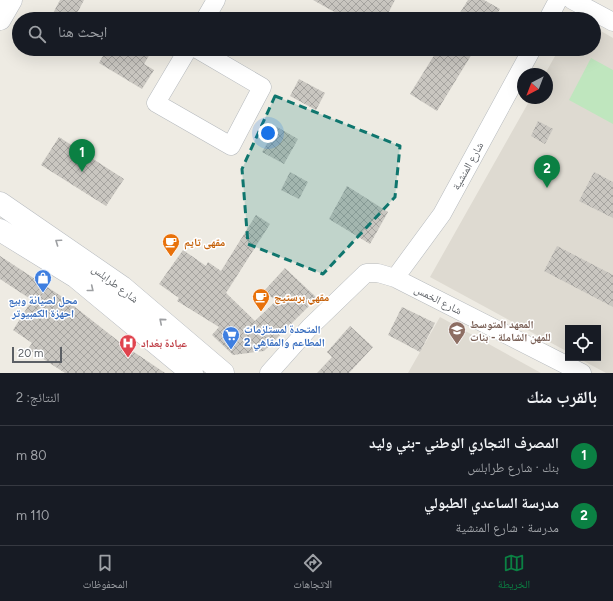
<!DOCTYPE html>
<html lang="ar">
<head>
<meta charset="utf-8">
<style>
	:root { --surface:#171b24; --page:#20242c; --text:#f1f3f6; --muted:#9ea1a6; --line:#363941; --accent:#0b8043 }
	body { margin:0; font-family:Figtree,"Noto Naskh Arabic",sans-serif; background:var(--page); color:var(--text); direction:rtl }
	.controls { position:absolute; right:12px; bottom:12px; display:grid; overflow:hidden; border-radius:0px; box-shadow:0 4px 16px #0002 }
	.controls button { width:36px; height:36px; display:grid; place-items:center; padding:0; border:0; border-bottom:1px solid var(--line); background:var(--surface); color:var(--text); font:20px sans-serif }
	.compass { position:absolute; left:517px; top:68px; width:36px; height:36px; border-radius:50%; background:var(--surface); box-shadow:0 4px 16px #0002; rotate:222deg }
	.scale { position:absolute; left:12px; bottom:10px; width:50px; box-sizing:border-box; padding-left:4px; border:2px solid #5b5f64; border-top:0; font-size:11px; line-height:14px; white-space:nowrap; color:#5b5f64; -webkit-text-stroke:3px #fff; paint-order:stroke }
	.you { position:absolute; left:268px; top:133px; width:14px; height:14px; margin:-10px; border:3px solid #fff; border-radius:50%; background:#1a73e8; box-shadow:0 0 0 6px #1a73e833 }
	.badge { display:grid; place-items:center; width:26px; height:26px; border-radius:50%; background:var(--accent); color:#fff; font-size:13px; font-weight:700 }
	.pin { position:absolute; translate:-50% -33px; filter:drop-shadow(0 1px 2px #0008) }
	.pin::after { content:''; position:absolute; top:21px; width:14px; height:12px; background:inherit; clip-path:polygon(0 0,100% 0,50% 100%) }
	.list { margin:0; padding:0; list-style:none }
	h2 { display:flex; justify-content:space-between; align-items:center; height:52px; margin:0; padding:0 16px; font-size:17px }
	h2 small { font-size:13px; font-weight:400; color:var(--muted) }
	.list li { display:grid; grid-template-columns:26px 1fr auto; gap:12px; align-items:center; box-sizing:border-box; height:60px; padding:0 16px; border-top:1px solid var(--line) }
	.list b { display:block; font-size:15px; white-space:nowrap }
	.list p { margin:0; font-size:13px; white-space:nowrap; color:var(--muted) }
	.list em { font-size:13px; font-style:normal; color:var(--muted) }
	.icon { flex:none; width:22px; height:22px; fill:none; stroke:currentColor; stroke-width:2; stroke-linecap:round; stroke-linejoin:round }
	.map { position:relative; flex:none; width:613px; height:373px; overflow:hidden; direction:ltr }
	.search { position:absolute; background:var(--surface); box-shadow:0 4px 16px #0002; left:12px; right:12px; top:12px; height:44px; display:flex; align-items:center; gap:10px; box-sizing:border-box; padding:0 14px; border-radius:22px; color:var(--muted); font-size:15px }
	.sheet { height:172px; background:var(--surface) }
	nav { display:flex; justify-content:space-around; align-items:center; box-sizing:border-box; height:56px; border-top:1px solid var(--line); background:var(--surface); font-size:11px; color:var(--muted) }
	nav a { display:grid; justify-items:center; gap:2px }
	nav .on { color:var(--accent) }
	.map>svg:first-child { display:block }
	.education { fill:#dedad1 }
	.pitch { fill:#bfe6be }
	.building { fill:url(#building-cross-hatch) }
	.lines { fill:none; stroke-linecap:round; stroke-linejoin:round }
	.minor-casing { stroke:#b5b9bd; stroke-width:19 }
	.secondary-casing { stroke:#b6babf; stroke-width:23 }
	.minor { stroke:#fff; stroke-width:18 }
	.secondary { stroke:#fff; stroke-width:22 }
	.oneway { stroke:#9d9fa2 }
	.marked { fill:#0f766e; fill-opacity:0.2; stroke:#0f766e; stroke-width:3; stroke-dasharray:8 5; stroke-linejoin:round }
	.labels { text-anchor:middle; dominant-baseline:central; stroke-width:3; stroke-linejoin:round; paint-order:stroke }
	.street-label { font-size:11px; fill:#5b5f64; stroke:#fff }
	.food-label { font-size:11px; font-weight:bold; fill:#c56008; stroke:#fff; text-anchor:start }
	.shop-label { font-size:11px; font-weight:bold; fill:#366cbe; stroke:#fff }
	.education-label { font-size:11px; font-weight:bold; fill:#785e54; stroke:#fff; text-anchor:start }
	.health-label { font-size:11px; font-weight:bold; fill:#be3a42; stroke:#fff; text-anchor:start }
</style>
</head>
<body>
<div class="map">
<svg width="613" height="373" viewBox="0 0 613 373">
	<defs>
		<pattern id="building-cross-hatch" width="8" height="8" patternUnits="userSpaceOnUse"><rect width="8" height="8" fill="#c9c6c0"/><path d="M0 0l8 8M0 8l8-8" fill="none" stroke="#a6a4a0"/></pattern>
	</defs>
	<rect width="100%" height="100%" fill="#eeebe3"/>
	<!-- education -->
	<path class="education" d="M 594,27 L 613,38 L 613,373 L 606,373 L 578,358 L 598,358 L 598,328 L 568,328 L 568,352 L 430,277 L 531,98 L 547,98 L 547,74 L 545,74 L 559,49 L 594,49 Z
		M 440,317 L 541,373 L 408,373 Z"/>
	<!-- pitch -->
	<path class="pitch" d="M 591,58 L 613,70 L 613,124 L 569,100 Z"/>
	<!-- building -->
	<path class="building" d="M 60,0 L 84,0 L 74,19 L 50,19 Z
		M 313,0 L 395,0 L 385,19 L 347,19 Z
		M 468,0 L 484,0 L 500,9 L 494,19 L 456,19 Z
		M 107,49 L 153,49 L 144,64 L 154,70 L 142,89 L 99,63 Z
		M 438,49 L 475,49 L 437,111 L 410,94 Z
		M 299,79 L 325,93 L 316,110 L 290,96 Z
		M 538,121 L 553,129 L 545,144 L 531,136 Z
		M 277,127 L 298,139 L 284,164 L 262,152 Z
		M 59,137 L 124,179 L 106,206 L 41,165 Z
		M 290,172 L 308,182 L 299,199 L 281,190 Z
		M 594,172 L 613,182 L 613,218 L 579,201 Z
		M 347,186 L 388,212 L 370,244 L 329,219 Z
		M 256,215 L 270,224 L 226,293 L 255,321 L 276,301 L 264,291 L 285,268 L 317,298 L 264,351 L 233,355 L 212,335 L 219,327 L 177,301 L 179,298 L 159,284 L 183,250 L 206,266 L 208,262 L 221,271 Z
		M 557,246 L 613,275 L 613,307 L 544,271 Z
		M 0,256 L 61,296 L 122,344 L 165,373 L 65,373 L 28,349 L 32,343 L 13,330 L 32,300 L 0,279 Z
		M 402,307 L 435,323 L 420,352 L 388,335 Z
		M 350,326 L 373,347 L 349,373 L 317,373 L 332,357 L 327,352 Z"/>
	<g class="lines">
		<!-- minor casing -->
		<g class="minor-casing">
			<path id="minor" d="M 572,0 L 613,22
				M 205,19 L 216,0
				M 548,19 L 558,0
				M 188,49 L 156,103 L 231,146 L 262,87 L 197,49
				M 395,278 L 442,214 L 532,49
				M 269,373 L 310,327 L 366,273 L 378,273 L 395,278 L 582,373"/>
		</g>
		<!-- secondary casing -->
		<g class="secondary-casing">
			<path id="secondary" d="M 0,19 L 11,0
				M 0,203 L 122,287 L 223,373
				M 0,230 L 76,277 L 192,373"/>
		</g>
		<!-- minor -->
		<use href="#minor" class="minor"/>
		<!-- secondary -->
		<use href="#secondary" class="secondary"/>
	</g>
	<!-- one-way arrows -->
	<defs><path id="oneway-chevron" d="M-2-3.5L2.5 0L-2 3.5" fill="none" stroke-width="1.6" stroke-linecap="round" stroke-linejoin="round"/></defs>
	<g class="oneway">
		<use href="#oneway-chevron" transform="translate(58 242) rotate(-145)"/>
		<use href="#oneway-chevron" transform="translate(91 289) rotate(39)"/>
		<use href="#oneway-chevron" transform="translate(162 321) rotate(-140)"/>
	</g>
	<!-- marked area -->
	<path class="marked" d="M 275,96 L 400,146 L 395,197 L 323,274 L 248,244 L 242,169 Z"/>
	<!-- icons -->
	<defs>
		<g id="cafe-pin" transform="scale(0.9)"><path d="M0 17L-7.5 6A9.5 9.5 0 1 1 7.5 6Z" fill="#e8710a" stroke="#fff"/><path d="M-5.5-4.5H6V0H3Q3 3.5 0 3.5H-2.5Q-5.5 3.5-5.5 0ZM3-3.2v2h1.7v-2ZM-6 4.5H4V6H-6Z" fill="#fff"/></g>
		<g id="shop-pin" transform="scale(0.9)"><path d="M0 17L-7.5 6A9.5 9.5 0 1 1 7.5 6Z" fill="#3f7fe0" stroke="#fff"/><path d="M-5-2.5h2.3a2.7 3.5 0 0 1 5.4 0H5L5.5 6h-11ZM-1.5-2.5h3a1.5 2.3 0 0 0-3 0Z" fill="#fff"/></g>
		<g id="university-pin" transform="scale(0.9)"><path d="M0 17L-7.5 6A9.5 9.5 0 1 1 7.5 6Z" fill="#8d6e63" stroke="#fff"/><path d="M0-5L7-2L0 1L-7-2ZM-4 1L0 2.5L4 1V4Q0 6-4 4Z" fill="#fff"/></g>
		<g id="supermarket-pin" transform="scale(0.9)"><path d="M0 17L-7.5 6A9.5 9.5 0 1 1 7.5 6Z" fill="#3f7fe0" stroke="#fff"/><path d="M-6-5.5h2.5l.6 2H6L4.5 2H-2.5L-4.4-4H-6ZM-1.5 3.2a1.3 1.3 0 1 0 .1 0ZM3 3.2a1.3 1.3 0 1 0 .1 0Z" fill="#fff"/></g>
		<g id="hospital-pin" transform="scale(0.9)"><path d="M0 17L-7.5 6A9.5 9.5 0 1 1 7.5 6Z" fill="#e0444e" stroke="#fff"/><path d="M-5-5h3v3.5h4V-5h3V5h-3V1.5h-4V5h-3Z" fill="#fff"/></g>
	</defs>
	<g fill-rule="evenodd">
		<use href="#cafe-pin" x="171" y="242"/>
		<use href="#shop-pin" x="43" y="278"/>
		<use href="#cafe-pin" x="261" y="297"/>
		<use href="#university-pin" x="457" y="330"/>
		<use href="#supermarket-pin" x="231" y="335"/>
		<use href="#hospital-pin" x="128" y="343"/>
	</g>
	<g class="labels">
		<!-- street labels -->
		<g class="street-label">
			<text transform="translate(468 166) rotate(-61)">شارع المنشية</text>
			<text transform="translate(115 284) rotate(37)">شارع طرابلس</text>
			<text transform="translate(438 300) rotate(27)">شارع الخمس</text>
		</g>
		<!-- food labels -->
		<g class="food-label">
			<text x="184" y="242">مقهى تايم</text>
			<text x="274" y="297">مقهي برستيج</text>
		</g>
		<!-- shop labels -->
		<g class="shop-label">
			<text x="43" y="300">محل لصيانة وبيع<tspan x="43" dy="13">احهزة الكمبيوتر</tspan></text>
			<text x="244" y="329" text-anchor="start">المتحدة لمستلزمات<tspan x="244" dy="13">المطاعم والمقاهي 2</tspan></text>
		</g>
		<!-- education labels -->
		<g class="education-label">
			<text x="470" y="324">المعهد المتوسط<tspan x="470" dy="13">للمهن الشاملة - بنات</tspan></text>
		</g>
		<!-- health labels -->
		<g class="health-label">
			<text x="141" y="343">عيادة بغداد</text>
		</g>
	</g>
</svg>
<div class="controls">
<button><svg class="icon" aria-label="locate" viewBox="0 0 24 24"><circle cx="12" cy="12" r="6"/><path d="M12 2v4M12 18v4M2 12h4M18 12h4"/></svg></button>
</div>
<svg class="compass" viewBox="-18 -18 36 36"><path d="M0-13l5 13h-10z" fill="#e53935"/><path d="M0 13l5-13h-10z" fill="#9ea1a6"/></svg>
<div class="scale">20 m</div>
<div class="you"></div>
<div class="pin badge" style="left:82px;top:172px">1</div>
<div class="pin badge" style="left:547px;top:188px">2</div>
<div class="search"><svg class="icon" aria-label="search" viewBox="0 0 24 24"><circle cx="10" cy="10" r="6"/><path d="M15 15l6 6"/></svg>ابحث هنا</div>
</div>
<section class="sheet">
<h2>بالقرب منك<small>النتائج: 2</small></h2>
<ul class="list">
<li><span class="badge">1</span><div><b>المصرف التجاري الوطني -بني وليد</b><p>بنك · شارع طرابلس</p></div><em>80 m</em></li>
<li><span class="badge">2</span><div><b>مدرسة الساعدي الطبولي</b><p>مدرسة · شارع المنشية</p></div><em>110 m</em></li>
</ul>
</section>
<nav>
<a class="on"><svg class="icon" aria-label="map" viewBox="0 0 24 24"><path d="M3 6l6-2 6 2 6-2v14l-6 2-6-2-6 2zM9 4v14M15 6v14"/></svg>الخريطة</a>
<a><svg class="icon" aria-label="directions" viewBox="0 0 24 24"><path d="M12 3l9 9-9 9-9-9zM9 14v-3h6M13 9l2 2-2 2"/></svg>الاتجاهات</a>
<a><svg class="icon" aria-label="saved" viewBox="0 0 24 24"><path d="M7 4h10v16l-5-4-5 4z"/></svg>المحفوظات</a>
</nav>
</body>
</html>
